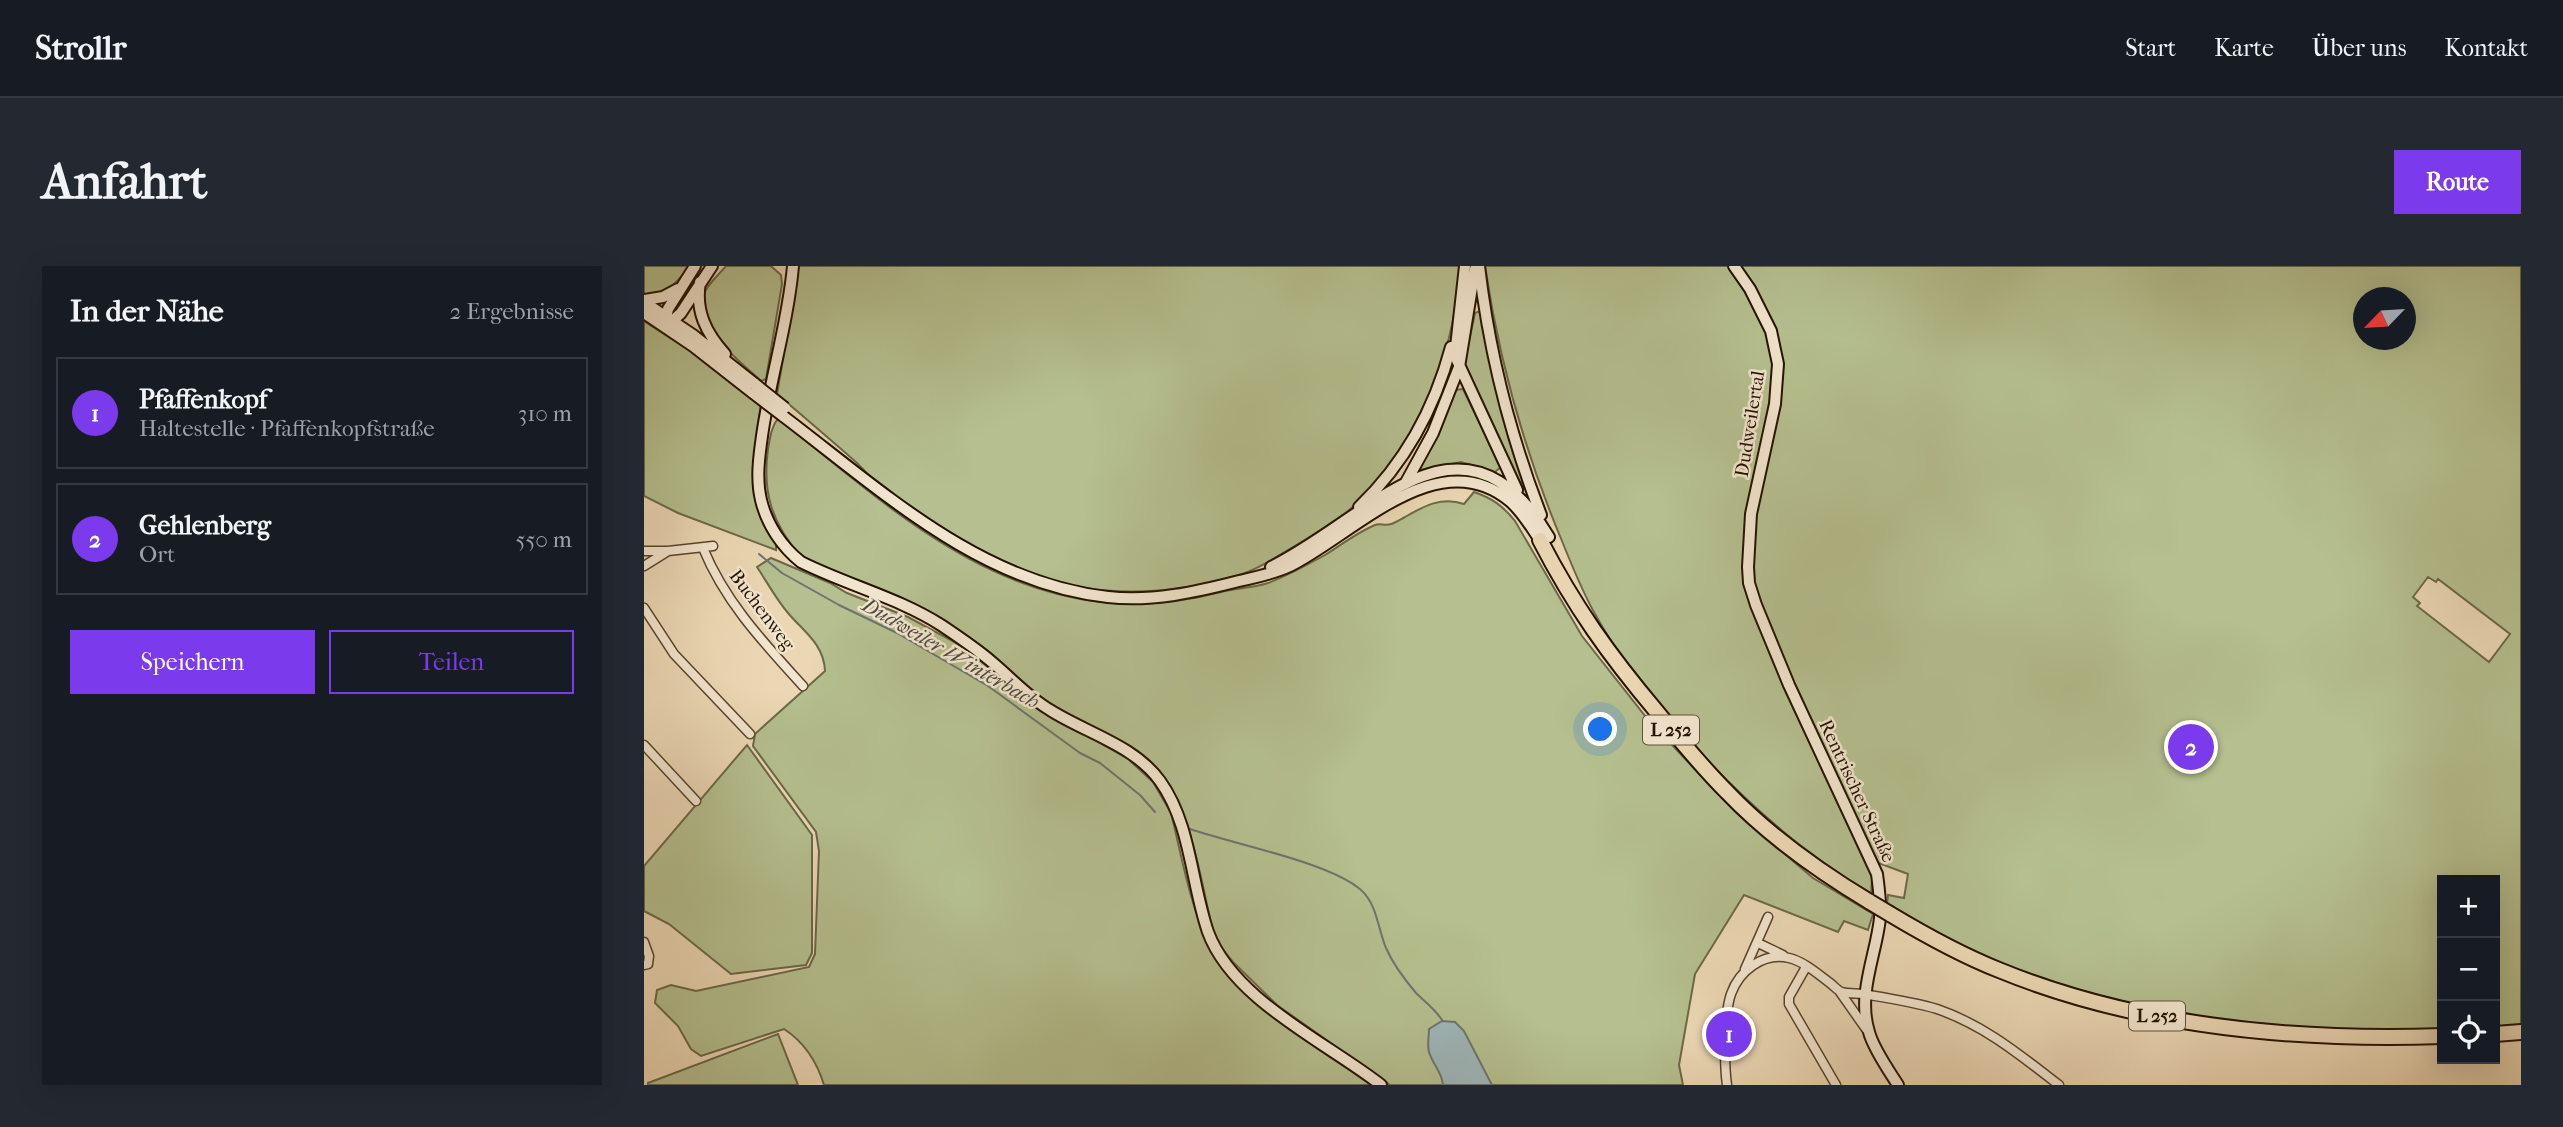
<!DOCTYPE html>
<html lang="de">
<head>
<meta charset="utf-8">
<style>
	:root { --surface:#171b24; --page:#242831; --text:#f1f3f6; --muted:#9ea1a6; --line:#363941; --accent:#7c3aed }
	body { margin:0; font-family:"IM FELL French Canon",serif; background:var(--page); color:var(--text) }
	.controls { position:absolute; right:21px; bottom:21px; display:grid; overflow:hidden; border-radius:0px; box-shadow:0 7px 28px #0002 }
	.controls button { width:63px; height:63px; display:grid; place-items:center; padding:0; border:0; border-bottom:2px solid var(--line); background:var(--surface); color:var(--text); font:35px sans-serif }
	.compass { position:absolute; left:1709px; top:21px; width:63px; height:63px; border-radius:50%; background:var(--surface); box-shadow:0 7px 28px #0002; rotate:245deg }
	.you { position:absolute; left:957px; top:464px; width:24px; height:24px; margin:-18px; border:5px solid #fff; border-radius:50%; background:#1a73e8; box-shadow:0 0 0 10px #1a73e833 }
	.badge { display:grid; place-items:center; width:46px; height:46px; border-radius:50%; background:var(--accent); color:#fff; font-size:23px; font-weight:700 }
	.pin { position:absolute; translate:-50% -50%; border:4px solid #fff; box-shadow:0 2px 7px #0006 }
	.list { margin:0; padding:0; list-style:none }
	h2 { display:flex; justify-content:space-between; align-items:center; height:91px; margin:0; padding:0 28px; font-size:30px }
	h2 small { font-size:23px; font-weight:400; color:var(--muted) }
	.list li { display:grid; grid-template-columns:46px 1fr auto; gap:21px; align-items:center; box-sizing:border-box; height:112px; margin:0 14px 14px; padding:0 14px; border:2px solid var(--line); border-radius:0px }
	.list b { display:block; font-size:26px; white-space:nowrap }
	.list p { margin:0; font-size:23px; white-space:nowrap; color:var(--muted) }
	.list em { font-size:23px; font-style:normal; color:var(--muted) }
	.actions { display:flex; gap:14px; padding:21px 28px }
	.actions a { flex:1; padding:16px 0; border:2px solid var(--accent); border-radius:0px; text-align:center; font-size:24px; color:var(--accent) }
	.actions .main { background:var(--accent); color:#fff }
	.icon { flex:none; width:38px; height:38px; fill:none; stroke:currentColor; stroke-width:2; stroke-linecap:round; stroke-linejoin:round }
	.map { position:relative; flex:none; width:1877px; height:819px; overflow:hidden; border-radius:0px }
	header { display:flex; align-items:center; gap:42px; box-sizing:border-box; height:98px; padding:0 35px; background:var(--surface); border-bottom:2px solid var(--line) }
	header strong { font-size:33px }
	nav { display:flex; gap:38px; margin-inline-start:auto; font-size:24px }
	.intro { display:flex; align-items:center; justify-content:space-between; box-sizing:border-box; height:168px; padding:0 42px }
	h1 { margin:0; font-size:49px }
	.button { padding:18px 32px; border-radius:0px; background:var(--accent); color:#fff; font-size:24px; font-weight:700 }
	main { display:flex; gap:42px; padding:0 42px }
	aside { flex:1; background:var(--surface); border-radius:0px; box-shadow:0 7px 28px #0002 }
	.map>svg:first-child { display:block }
	.green { fill:#b5bf8f; stroke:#6c6848; stroke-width:2; fill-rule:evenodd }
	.water { fill:#9eb6b9; stroke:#6d746f; stroke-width:2 }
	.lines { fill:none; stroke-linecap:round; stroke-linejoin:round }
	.stream { stroke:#6d746f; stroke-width:2 }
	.street-casing { stroke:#56432d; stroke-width:11 }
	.secondary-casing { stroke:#241200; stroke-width:14 }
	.highway-casing { stroke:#241200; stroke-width:18 }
	.street { stroke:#f2e5ce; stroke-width:8 }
	.secondary { stroke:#f2e5ce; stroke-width:10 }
	.highway { stroke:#ebd7b4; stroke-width:14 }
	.secondary-bridge-casing { stroke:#241200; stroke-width:14; stroke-linecap:butt }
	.highway-bridge-casing { stroke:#241200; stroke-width:18; stroke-linecap:butt }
	.secondary-bridge { stroke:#f2e5ce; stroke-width:10 }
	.highway-bridge { stroke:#ebd7b4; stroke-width:14 }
	.labels { text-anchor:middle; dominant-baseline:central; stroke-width:5; stroke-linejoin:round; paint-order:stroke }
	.shield { fill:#f2e5ce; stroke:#62513e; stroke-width:2 }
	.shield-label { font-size:18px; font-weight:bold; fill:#241200 }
	.street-label { font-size:19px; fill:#241200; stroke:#f2e5ce }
	.water-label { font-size:21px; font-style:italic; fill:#4f4b41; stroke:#f2e5ce }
</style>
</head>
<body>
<header>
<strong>Strollr</strong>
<nav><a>Start</a><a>Karte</a><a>Über uns</a><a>Kontakt</a></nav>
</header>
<div class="intro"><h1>Anfahrt</h1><a class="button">Route</a></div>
<main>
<aside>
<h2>In der Nähe<small>2 Ergebnisse</small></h2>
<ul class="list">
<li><span class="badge">1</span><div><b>Pfaffenkopf</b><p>Haltestelle · Pfaffenkopfstraße</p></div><em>310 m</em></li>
<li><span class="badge">2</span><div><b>Gehlenberg</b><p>Ort</p></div><em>550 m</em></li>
</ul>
<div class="actions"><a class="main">Speichern</a><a>Teilen</a></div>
</aside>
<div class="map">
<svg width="1877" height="819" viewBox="0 0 1877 819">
	<rect width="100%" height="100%" fill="#ebd7b4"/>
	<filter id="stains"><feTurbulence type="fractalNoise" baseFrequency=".00286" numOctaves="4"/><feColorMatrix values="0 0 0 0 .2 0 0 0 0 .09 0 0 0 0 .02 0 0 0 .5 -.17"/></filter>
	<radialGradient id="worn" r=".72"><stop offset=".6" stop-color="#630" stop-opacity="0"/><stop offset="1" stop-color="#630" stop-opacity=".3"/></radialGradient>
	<!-- green -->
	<path class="green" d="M 0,0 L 46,0 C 34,15 21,32 0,28 Z
		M 82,0 L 127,0 L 137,9 L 138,18 L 122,113 L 117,115 C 97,96 52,63 59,31 C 61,20 75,9 82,0 Z
		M 153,0 L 816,0 C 811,78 784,154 735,215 C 716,239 687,258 661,274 C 640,286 618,302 595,309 C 527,330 449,333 382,306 C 331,286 279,255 236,220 C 228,213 221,205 213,197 C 187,174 160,151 133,128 L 153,11 Z
		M 841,0 L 1877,0 L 1877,761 L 1851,763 L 1851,614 L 1798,614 L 1798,765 C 1740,764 1681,765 1623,759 C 1528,750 1434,729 1345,693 C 1309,679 1276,658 1243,638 L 1244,629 L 1260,632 L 1264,608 L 1224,593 L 1228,612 L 1227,630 C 1198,610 1169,590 1142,568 C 1072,509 995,427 951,348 C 938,325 928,300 918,275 C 881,187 855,94 841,0 ZM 1720,32 L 1762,32 L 1762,74 L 1720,74 ZM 1784,311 L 1792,316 L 1794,313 L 1866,368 L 1845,396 L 1773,340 L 1776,337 L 1769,331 Z
		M 836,45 L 854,133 L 880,216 L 875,217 L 820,99 L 831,47 Z
		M 0,55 L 44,83 L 117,138 C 110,191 100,231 132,278 L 132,284 L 34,247 L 0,230 Z
		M 819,123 L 857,201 L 851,206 L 817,196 L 771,205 L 811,124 Z
		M 134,152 C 268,261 390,375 577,326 C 592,322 609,322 624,317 C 643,310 663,299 681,289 C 697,279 714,266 731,259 C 736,257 741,260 747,258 C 751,257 757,253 761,251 C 780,240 798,230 820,238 L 830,226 C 848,232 859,240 871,255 L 938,370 L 1002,451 L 1073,527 L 1125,575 L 1169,612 L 1229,648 L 1224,664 L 1200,655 L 1194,666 L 1100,629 L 1051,708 L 1035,799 L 1039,819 L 746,819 L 633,739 L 589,696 L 575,679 L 569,665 C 558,620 548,551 521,513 C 495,475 452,468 415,445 C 385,426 363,397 333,377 C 280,341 216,318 157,291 C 128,257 118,227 124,183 C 126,172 127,162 134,152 Z
		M 127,292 L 186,317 L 203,327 L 264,351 L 318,380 L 334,392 L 376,431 L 484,493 L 509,516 L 527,547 C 540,599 548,656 578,700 L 727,819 L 180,819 C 173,796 160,776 140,763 L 57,790 L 47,783 L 34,760 L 11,737 L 13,724 L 27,719 L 52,725 L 165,701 L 171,688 L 175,585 L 172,566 L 109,480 L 111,468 L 181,405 C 180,378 159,365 144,347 C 132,333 123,316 113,301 Z
		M 103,479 L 168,569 L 168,687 L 162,699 L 87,708 L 25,658 L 0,645 L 0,600 Z
		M 134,768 L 154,819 L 4,819 L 4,817 Z"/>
	<!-- water -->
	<path class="water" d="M 798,755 L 811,756 L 820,765 L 848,819 L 799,819 C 798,806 789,799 785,786 C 783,779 785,770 785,763 Z"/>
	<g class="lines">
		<!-- stream -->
		<path class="stream" d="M 115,288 L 138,307 L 195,339 L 253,367 L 344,420 L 436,487 L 456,497 L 496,529 L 511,546
			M 546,563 C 589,578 685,596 717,624 C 733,638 734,663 742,682 C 749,698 761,714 772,727 C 781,736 791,743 798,754"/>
		<!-- street casing -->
		<g class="street-casing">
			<path id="street" d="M 59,282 C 81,336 120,377 159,420
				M 0,285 L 24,285 L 69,280
				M 0,300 L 24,285
				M 0,342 L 30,388 L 106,468
				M 0,479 L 52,535
				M 0,676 L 5,690 L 4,698 L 0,699
				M 1114,677 L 1139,689
				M 1162,701 L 1145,731 L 1145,738 L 1192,819
				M 1101,703 L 1124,651
				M 1196,726 L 1222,763
				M 1083,819 C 1080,798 1080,748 1087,728 C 1095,705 1119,686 1145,692 C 1159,695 1174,708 1186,717 C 1190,720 1194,725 1198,726 C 1205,728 1213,727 1219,728 C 1243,732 1270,736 1293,743 C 1340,759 1376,789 1415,819"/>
		</g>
		<!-- secondary casing -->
		<g class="secondary-casing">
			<path id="secondary" d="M 149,0 C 144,57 126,113 118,170 C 115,191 112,213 117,234 C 123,259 138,281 157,296 C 203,319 255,332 297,359 C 315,371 333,383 349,397 C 368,413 384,431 406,444 C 442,467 490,479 516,515 C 547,558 547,617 564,666 C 589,734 682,776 737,819
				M 821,0 L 811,90 L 873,224
				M 835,0 C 845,85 866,169 897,249
				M 1090,0 L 1106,23 L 1127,65 L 1134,98 L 1131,138 L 1107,248 L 1104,301 L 1105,317 L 1112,339 L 1145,419 L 1233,608 C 1235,623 1237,637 1236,652 C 1232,690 1213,727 1225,766 C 1229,782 1245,805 1254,819
				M 56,16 C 51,45 62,67 81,88
				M 0,34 L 19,31 L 34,23
				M 0,36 L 49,69 L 111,118
				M 0,47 L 49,80 L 109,127
				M 21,57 L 24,43 L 51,0
				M 24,59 L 37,47 L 68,0
				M 139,150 C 238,225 336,317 464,331 C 508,336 552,326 595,315 C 612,311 629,308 646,300 C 710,268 795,174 867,236 C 879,247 887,261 896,274
				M 761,218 L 789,167 L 815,101 L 831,3
				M 715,241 C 761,197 791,141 807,81
				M 627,301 C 727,252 818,126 905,271"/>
		</g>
		<!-- highway casing -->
		<g class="highway-casing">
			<path id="highway" d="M 896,274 C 930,340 965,389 1013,446 C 1035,473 1058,501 1083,526 C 1124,569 1176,606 1226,636
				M 1246,648 C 1281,669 1317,689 1355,704 C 1494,761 1649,775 1798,770
				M 1851,768 L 1877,766"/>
		</g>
		<!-- street -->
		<use href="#street" class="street"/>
		<!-- secondary -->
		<use href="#secondary" class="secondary"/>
		<!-- highway -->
		<use href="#highway" class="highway"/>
		<!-- secondary-bridge casing -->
		<g class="secondary-bridge-casing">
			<path id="secondary-bridge" d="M 111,118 L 141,142
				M 109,127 L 139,150"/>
		</g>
		<!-- highway-bridge casing -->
		<g class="highway-bridge-casing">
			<path id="highway-bridge" d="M 1226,636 L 1246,648"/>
		</g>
		<!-- secondary-bridge -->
		<use href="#secondary-bridge" class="secondary-bridge"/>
		<!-- highway-bridge -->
		<use href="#highway-bridge" class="highway-bridge"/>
	</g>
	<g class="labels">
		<!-- shield labels -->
		<g class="shield">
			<rect x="999" y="449.5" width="56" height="29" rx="5"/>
			<rect x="1485" y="735.5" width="56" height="29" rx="5"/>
		</g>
		<g class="shield-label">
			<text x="1027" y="464">L 252</text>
			<text x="1513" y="750">L 252</text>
		</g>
		<!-- street labels -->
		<g class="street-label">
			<text transform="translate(1106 158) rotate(-81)">Dudweilertal</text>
			<text transform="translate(118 344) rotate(53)">Buchenweg</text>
			<text transform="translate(1213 525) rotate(65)">Rentrischer Straße</text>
		</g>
		<!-- water labels -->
		<g class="water-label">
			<text transform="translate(307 387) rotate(30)">Dudweiler Winterbach</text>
		</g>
	</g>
	<rect width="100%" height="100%" filter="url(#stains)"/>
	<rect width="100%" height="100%" fill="url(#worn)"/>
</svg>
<div class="controls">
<button>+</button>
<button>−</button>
<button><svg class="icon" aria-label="locate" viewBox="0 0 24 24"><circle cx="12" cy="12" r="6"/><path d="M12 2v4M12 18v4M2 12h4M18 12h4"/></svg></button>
</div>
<svg class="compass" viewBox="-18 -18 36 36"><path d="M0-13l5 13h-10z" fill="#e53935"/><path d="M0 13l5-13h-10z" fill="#9ea1a6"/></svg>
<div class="you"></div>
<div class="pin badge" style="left:1085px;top:768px">1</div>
<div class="pin badge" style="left:1547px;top:481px">2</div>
</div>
</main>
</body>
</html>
